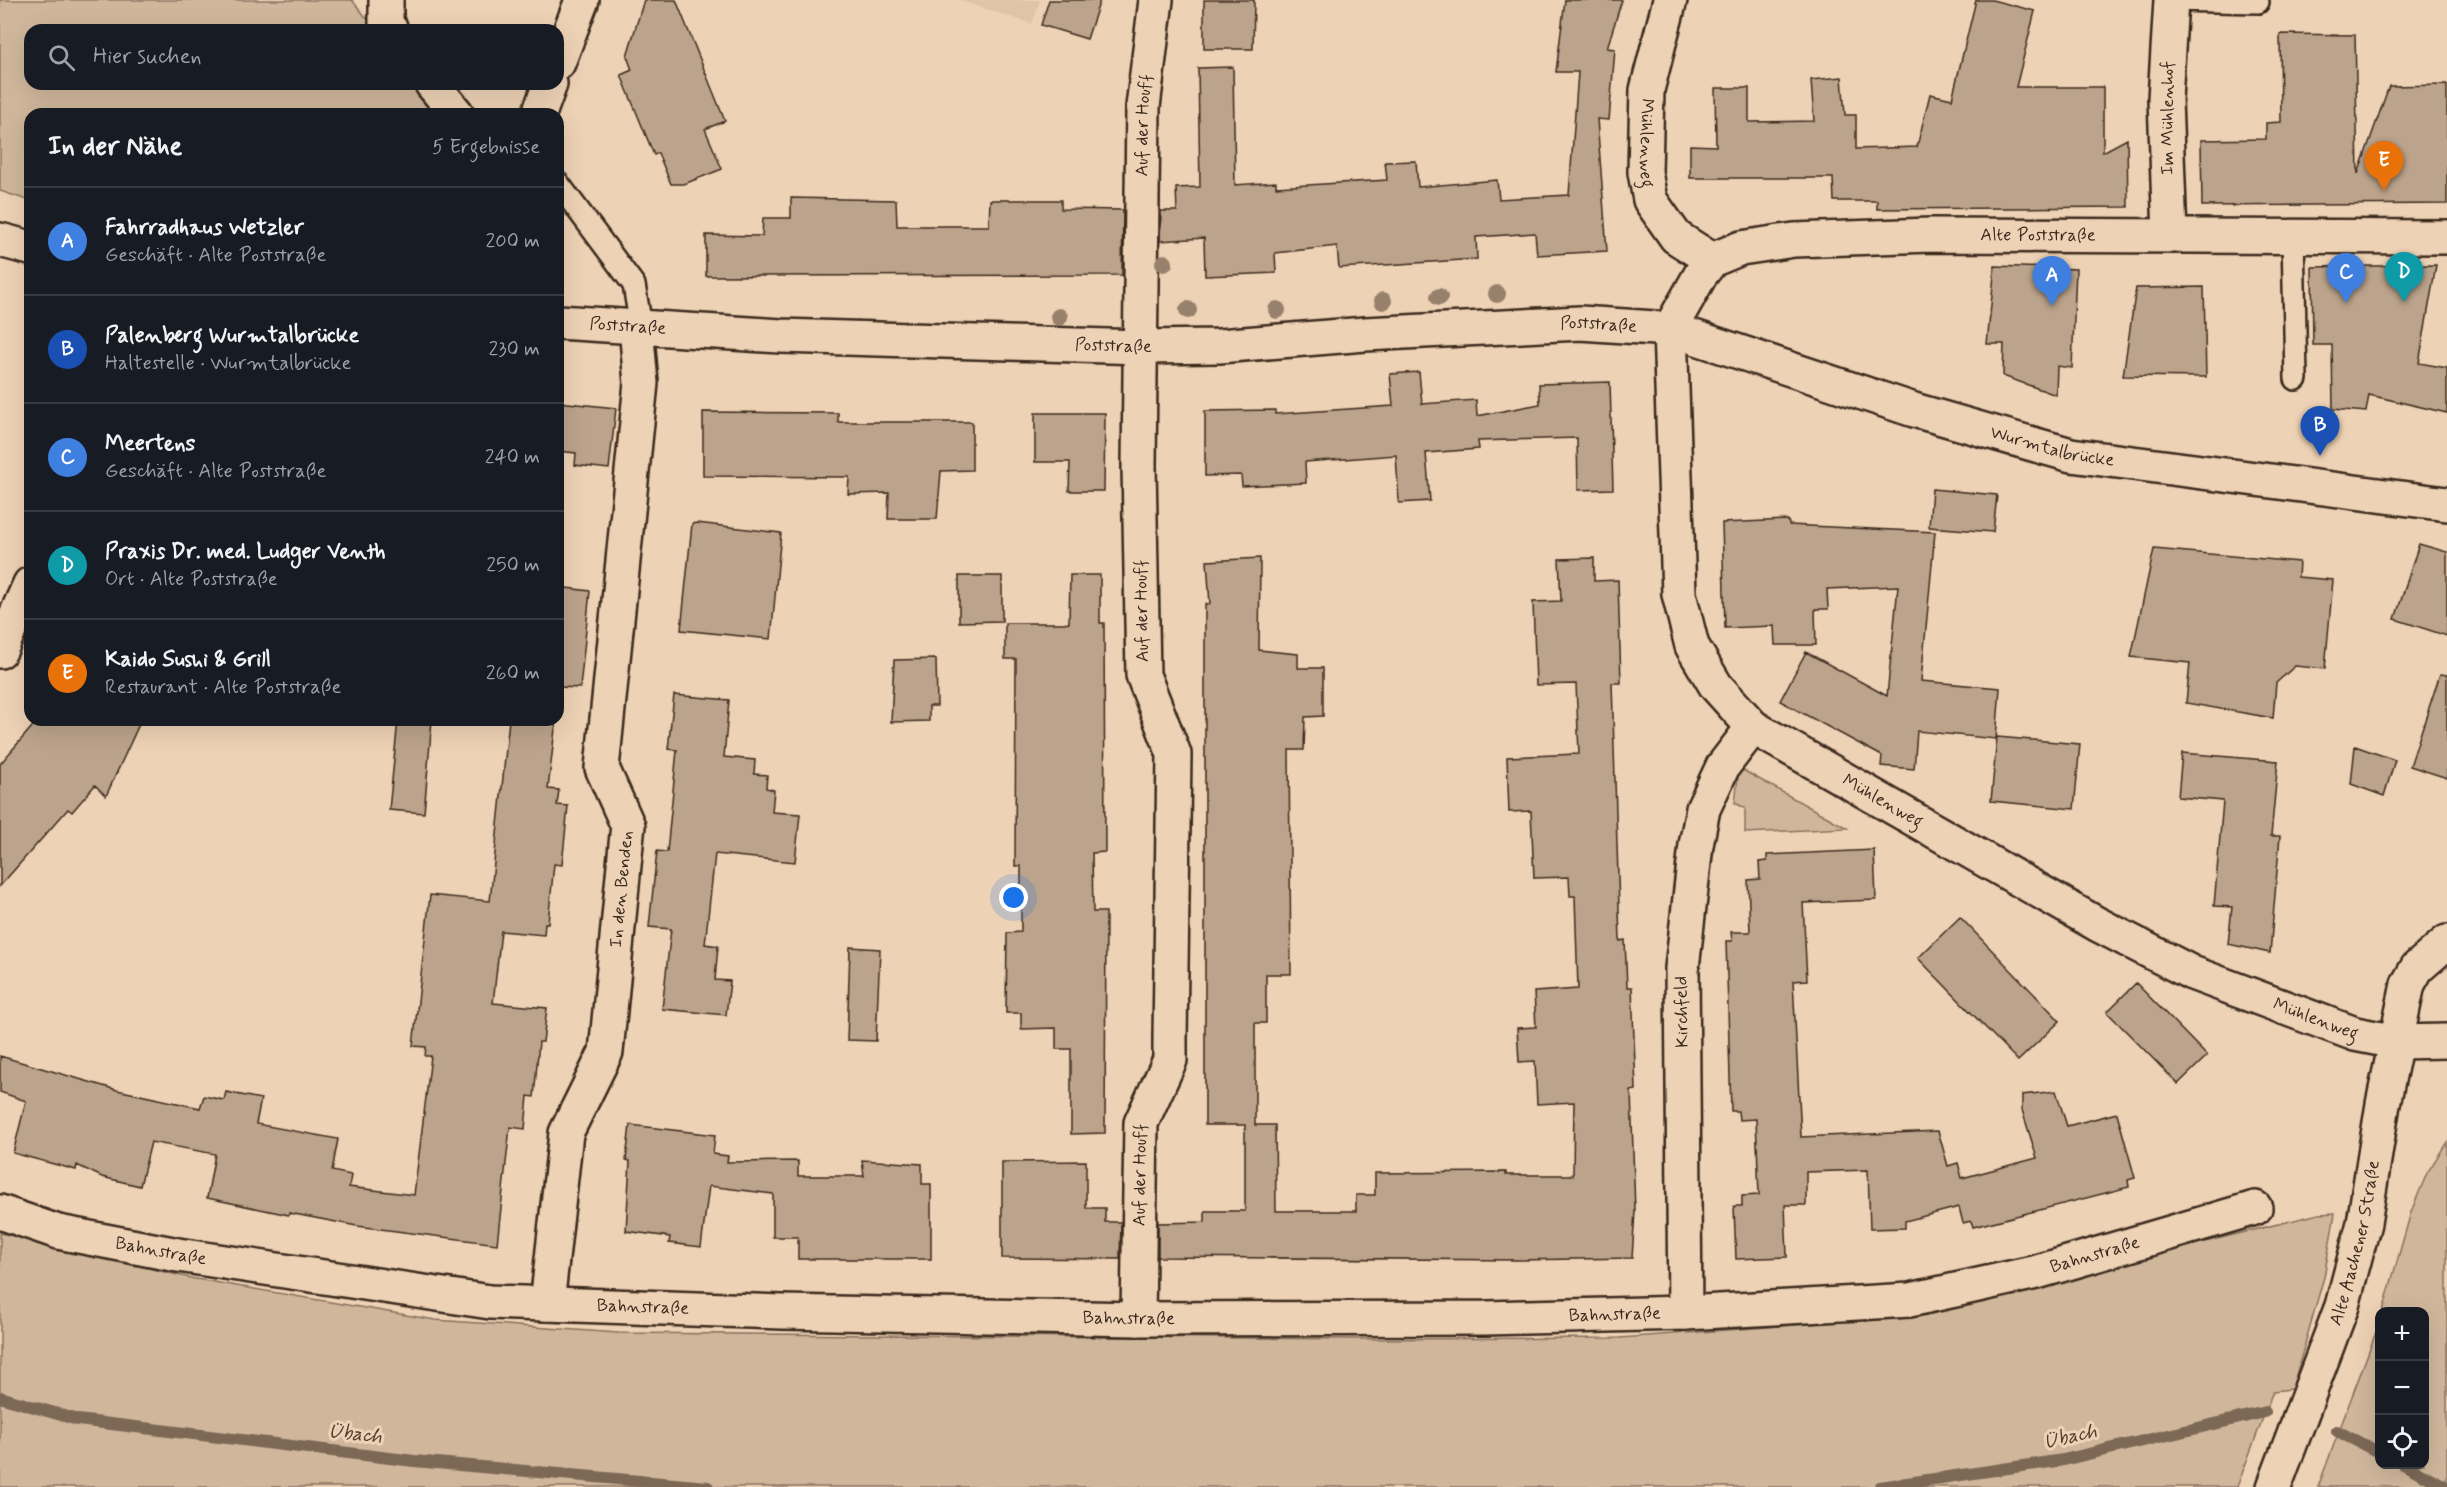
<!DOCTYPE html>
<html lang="de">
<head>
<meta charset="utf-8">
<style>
	:root { --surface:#171b24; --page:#20242c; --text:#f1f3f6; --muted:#9ea1a6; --line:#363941; --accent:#d93025 }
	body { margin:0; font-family:Mynerve,sans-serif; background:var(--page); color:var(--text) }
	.controls { position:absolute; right:18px; bottom:18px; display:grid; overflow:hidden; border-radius:12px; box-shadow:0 6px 24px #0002 }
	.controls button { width:54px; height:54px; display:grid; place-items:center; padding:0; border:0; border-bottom:2px solid var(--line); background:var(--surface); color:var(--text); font:30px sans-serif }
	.you { position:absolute; left:1014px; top:898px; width:21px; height:21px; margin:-15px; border:4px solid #fff; border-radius:50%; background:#1a73e8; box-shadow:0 0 0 9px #1a73e833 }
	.badge { display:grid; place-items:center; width:39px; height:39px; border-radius:50%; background:var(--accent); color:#fff; font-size:20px; font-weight:700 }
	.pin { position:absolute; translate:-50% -50px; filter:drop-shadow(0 2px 3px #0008) }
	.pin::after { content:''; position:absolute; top:32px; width:21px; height:18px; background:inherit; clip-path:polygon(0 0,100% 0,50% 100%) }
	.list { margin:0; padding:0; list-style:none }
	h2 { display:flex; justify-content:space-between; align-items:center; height:78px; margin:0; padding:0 24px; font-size:26px }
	h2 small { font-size:20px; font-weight:400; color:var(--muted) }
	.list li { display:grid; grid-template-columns:39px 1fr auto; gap:18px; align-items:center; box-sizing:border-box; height:108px; padding:0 24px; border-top:2px solid var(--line) }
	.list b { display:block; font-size:22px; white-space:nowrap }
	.list p { margin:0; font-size:20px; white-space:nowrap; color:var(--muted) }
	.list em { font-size:20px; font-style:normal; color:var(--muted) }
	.icon { flex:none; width:33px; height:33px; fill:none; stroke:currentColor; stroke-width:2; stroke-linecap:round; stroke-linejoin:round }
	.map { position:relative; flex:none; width:2447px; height:1487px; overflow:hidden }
	.search { position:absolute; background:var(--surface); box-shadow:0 6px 24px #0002; left:24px; top:24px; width:540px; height:66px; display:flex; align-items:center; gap:15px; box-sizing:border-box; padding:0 21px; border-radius:18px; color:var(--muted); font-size:22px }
	.panel { position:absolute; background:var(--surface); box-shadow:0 6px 24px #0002; left:24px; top:108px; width:540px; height:618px; border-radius:18px }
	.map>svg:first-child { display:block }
	.built { fill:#dfc4a8 }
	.green { fill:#d0b79c; stroke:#86705d; stroke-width:1.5 }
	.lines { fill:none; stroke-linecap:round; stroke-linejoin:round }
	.stream { stroke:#7c6755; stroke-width:12 }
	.building { fill:#bca38b; stroke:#3b2a1e; stroke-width:1.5 }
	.service-casing { stroke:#3b2a1e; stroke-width:26 }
	.minor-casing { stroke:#3b2a1e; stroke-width:38 }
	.secondary-casing { stroke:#3b2a1e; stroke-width:38 }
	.service { stroke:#eed2b5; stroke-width:21 }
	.minor { stroke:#eed2b5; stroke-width:33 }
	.secondary { stroke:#eed2b5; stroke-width:33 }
	.tree { fill:#98816c }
	.labels { text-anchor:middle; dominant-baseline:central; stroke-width:6; stroke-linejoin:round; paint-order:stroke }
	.street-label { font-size:18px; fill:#3b2a1e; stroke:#eed2b5 }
	.water-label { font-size:20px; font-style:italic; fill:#513e30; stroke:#eed2b5 }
</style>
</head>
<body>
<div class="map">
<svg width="2447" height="1487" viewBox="0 0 2447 1487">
	<rect width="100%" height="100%" fill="#eed2b5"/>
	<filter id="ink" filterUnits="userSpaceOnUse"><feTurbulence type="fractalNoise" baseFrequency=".0167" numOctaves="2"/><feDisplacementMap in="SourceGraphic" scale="12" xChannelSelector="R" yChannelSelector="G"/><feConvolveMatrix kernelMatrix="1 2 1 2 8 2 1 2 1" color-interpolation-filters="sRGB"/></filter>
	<g filter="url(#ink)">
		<!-- built -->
		<path class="built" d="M 958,0 L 1040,0 L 1032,24 Z"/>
		<!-- green -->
		<path class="green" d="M 0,0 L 352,0 L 376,30 L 30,30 L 30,84 L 416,84 L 439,114 L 30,114 L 30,201 L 0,191 Z
			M 1739,768 L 1847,828 L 1745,833 L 1745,808 L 1735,803 Z
			M 2447,1142 L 2447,1487 L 2318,1487 L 2379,1324 L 2380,1464 L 2424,1464 L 2424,1312 L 2383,1311 L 2411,1212 L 2427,1173 Z
			M 2335,1213 L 2324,1277 L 2292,1389 L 2273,1391 L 2237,1487 L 0,1487 L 0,1233 L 190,1278 L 435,1320 L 618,1333 L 1357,1339 L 1620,1338 L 1899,1317 L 2319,1214 Z"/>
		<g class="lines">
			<!-- stream -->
			<path class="stream" d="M 0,1397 L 78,1420 L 414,1461 L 708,1487
				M 2337,1431 L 2380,1453
				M 2403,1464 L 2447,1487
				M 1880,1487 L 2063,1460 L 2265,1412"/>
		</g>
		<!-- building -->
		<path class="building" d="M 644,0 L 676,0 L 725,121 L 705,129 L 722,169 L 684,184 L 671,184 L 658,153 L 654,155 L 621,75 L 632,70 L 627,56 Z
			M 1049,0 L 1100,0 L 1087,39 L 1041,25 Z
			M 1204,0 L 1254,0 L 1253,49 L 1204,49 Z
			M 1565,0 L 1622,0 L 1607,48 L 1615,49 L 1609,120 L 1597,119 L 1607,251 L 1537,255 L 1535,233 L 1476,237 L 1477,259 L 1339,268 L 1337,246 L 1275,253 L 1276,273 L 1205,276 L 1204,238 L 1160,241 L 1161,211 L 1177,211 L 1176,188 L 1200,187 L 1198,68 L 1233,67 L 1235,185 L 1276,182 L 1276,187 L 1387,180 L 1385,162 L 1416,161 L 1418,187 L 1497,180 L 1499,199 L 1569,195 L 1578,72 L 1556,72 Z
			M 1976,0 L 1992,0 L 2035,11 L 2016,87 L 2103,87 L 2103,152 L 2127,139 L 2128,207 L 1877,209 L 1877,201 L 1834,201 L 1833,178 L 1690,178 L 1690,145 L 1716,146 L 1715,88 L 1749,88 L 1749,122 L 1814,121 L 1811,80 L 1842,77 L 1845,115 L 1856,115 L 1856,149 L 1917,147 L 1930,94 L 1952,99 Z
			M 2280,34 L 2355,35 L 2358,174 L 2389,86 L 2447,85 L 2447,204 L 2202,206 L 2201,140 L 2266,139 L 2266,123 L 2281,122 Z
			M 791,198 L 896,200 L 897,226 L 989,226 L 990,200 L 1061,200 L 1061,209 L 1123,210 L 1122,275 L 706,276 L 706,235 L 762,236 L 763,218 L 791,218 Z
			M 2436,265 L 2419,363 L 2447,368 L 2447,413 L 2369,395 L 2366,412 L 2333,409 L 2332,345 L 2313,345 L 2312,267 Z
			M 1995,266 L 2076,269 L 2072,368 L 2057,366 L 2056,395 L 2003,376 L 2004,344 L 1987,344 Z
			M 2204,287 L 2206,377 L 2123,376 L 2136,288 Z
			M 1419,372 L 1422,404 L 1476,400 L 1477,416 L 1540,404 L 1539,384 L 1610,382 L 1613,489 L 1578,490 L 1577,438 L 1478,441 L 1479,449 L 1426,453 L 1430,501 L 1399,503 L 1396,455 L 1305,462 L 1306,483 L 1242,486 L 1241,475 L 1205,476 L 1205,411 L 1275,410 L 1275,414 L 1393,406 L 1390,374 Z
			M 558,402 L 616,408 L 609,469 L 575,465 L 576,453 L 558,451 Z
			M 703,412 L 838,413 L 838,422 L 972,422 L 972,470 L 941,471 L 937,519 L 888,519 L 889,493 L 848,494 L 849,477 L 703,476 Z
			M 1035,413 L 1105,413 L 1104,491 L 1069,491 L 1070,462 L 1035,462 Z
			M 1932,489 L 1997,495 L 1993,532 L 1929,527 Z
			M 1788,520 L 1789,525 L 1935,532 L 1921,681 L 2000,688 L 1996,739 L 1917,731 L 1914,769 L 1881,766 L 1882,756 L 1780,701 L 1806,652 L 1887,696 L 1898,586 L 1827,589 L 1828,609 L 1815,609 L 1816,645 L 1775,645 L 1774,626 L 1725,628 L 1722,523 Z
			M 697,523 L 781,533 L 771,639 L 681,630 L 692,524 Z
			M 2419,544 L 2447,552 L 2447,636 L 2395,619 Z
			M 2154,549 L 2299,562 L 2298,577 L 2333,580 L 2325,669 L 2295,666 L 2276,683 L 2273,718 L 2186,703 L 2190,663 L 2131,657 Z
			M 1260,558 L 1259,650 L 1298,654 L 1298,668 L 1323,668 L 1323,716 L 1305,717 L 1304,750 L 1289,750 L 1291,974 L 1266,974 L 1266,1023 L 1255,1023 L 1255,1125 L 1275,1125 L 1276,1211 L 1356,1211 L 1356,1195 L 1375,1195 L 1375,1173 L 1506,1172 L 1506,1175 L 1573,1175 L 1574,1102 L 1537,1104 L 1535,1061 L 1519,1062 L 1517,1028 L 1536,1027 L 1534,992 L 1578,989 L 1575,896 L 1570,896 L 1569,877 L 1534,878 L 1531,811 L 1509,812 L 1507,757 L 1579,754 L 1576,684 L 1536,685 L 1533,602 L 1561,601 L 1559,559 L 1594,558 L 1594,581 L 1618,580 L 1621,683 L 1612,683 L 1620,941 L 1625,940 L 1627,987 L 1632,987 L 1636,1090 L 1631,1091 L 1635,1211 L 1632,1258 L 1518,1260 L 1158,1257 L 1158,1223 L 1205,1222 L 1205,1211 L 1245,1211 L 1245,1125 L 1205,1125 L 1205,604 L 1210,604 L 1207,561 Z
			M 1070,575 L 1100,575 L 1100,623 L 1104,623 L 1105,852 L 1092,853 L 1093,912 L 1106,912 L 1105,1133 L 1071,1134 L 1071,1049 L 1056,1049 L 1056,1028 L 1021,1029 L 1021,1013 L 1006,1013 L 1007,933 L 1021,932 L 1021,866 L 1015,866 L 1016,659 L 1005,659 L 1005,623 L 1069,623 Z
			M 959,576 L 1002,576 L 1002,621 L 959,622 Z
			M 558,587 L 590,591 L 580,688 L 558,687 Z
			M 936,659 L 937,706 L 929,706 L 929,721 L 891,722 L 894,660 Z
			M 2440,674 L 2447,675 L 2447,778 L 2410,766 Z
			M 674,695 L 729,700 L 724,757 L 755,760 L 754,774 L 767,775 L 766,788 L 774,790 L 772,812 L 800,814 L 795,862 L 715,854 L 705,944 L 718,946 L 715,980 L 730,981 L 726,1015 L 662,1009 L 671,929 L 649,927 L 657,851 L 667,852 L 677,750 L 668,749 Z
			M 38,720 L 141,720 L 106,796 L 95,785 L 72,812 L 68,809 L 0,886 L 0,764 Z
			M 398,720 L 432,720 L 424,813 L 389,810 Z
			M 509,720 L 556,720 L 548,789 L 559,790 L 557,805 L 568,806 L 562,865 L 554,864 L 548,923 L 545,923 L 544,935 L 501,931 L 493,1003 L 547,1008 L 543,1042 L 539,1042 L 534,1097 L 528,1096 L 525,1129 L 510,1127 L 497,1244 L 357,1226 L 289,1213 L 289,1215 L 207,1198 L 215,1154 L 151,1142 L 140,1186 L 102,1177 L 77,1165 L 76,1170 L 13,1153 L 26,1101 L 0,1092 L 0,1056 L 117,1090 L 200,1108 L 204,1096 L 224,1100 L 226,1092 L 261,1099 L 256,1124 L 338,1139 L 332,1171 L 351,1175 L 349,1187 L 414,1195 L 431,1056 L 425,1056 L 426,1047 L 413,1046 L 430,895 L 490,901 Z
			M 1997,737 L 2080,744 L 2074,809 L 1991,801 Z
			M 2355,746 L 2395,760 L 2384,796 L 2351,784 Z
			M 2182,753 L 2278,761 L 2271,836 L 2280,836 L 2270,953 L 2228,944 L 2232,907 L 2214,906 L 2223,801 L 2178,797 Z
			M 1874,850 L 1876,900 L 1803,903 L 1807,980 L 1793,981 L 1801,1137 L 1938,1131 L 1948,1166 L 1958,1163 L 1962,1178 L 2037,1158 L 2022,1110 L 2022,1095 L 2056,1091 L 2067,1126 L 2117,1113 L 2135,1178 L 2128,1180 L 2129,1187 L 1973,1227 L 1971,1221 L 1963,1223 L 1959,1207 L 1905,1221 L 1905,1228 L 1870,1229 L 1868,1170 L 1806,1172 L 1806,1205 L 1785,1205 L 1787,1257 L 1736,1259 L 1734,1206 L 1742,1206 L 1742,1196 L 1759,1195 L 1756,1119 L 1739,1120 L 1738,1111 L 1731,1111 L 1726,941 L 1732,941 L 1731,932 L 1750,932 L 1748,880 L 1760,879 L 1759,862 L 1767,861 L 1767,855 Z
			M 1960,917 L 2060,1021 L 2018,1061 L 1918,958 Z
			M 850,947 L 880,949 L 876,1041 L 847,1040 Z
			M 2136,983 L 2207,1056 L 2178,1084 L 2107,1012 Z
			M 630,1125 L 715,1135 L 713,1154 L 728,1156 L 727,1162 L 798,1161 L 798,1176 L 864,1176 L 862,1160 L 922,1164 L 922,1184 L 931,1184 L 931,1259 L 798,1259 L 798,1237 L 773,1237 L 773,1194 L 709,1186 L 701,1247 L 669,1243 L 670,1237 L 626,1231 L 630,1161 L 626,1160 Z
			M 1086,1161 L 1086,1208 L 1105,1208 L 1105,1222 L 1121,1222 L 1120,1259 L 1002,1258 L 1002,1162 Z"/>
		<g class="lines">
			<!-- service casing -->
			<g class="service-casing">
				<path id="service" d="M 2171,0 L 2258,2
					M 558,183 L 634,285 L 641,327
					M 2293,236 L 2296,379"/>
			</g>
			<!-- minor casing -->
			<g class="minor-casing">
				<g id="minor">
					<path d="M 386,0 L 386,24 L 391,30"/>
					<path id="s1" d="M 1670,0 L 1647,90 L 1645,172 L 1650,200 L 1676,237 L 1712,260"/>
					<path d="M 558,63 L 582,0"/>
					<path d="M 432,84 L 457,114"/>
					<path d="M 539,114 L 550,84"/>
					<path d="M 2170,236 L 2165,99 L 2171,0"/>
					<path id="s2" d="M 1670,329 L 1701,274 L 1712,260 L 1741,248 L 1794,240 L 1930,235 L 2447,237"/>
					<path d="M 0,651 L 30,584"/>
					<path d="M 2396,1042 L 2408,984 L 2417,968 L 2447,942"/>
					<path id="s3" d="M 0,1212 L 58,1232 L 178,1255 L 490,1302 L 782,1312 L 1138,1319 L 1486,1318 L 1685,1313 L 1910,1300 L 2037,1272 L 2255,1208"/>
					<path id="s4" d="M 547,1304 L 566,1133 L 606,1052 L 627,834 L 628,826 L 602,768 L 641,383 L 636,327"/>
					<path d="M 1685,1313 L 1682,968 L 1696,845 L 1703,809 L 1723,766 L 1753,727"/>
					<path id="s5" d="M 1138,1319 L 1141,1123 L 1170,1060 L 1170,1039 L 1174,754 L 1143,675 L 1139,466 L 1143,107 L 1156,0"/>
				</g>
			</g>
			<!-- secondary casing -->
			<g class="secondary-casing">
				<g id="secondary">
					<path d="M 0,240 L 30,248"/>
					<path id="s6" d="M 558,322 L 781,336 L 1142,347 L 1219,346 L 1365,334 L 1580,323 L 1670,329 L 1914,410 L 2071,455 L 2447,504"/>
					<path id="s7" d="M 1670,329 L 1679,594 L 1692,646 L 1716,686 L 1753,727 L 2097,924 L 2192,973 L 2355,1034 L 2396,1042 L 2447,1041"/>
					<path id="s8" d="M 2274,1487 L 2342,1306 L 2364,1223 L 2383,1104 L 2396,1042"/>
				</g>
			</g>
			<!-- service -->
			<use href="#service" class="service"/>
			<!-- minor -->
			<use href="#minor" class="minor"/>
			<!-- secondary -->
			<use href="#secondary" class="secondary"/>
		</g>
		<!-- trees -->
		<g class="tree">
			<circle cx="1164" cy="263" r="9"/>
			<circle cx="1497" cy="294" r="9"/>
			<circle cx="1439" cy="297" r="9"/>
			<circle cx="1383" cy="301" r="9"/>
			<circle cx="1188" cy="310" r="9"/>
			<circle cx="1277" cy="310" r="9"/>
			<circle cx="1059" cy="317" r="9"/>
		</g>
	</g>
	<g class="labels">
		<!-- street labels -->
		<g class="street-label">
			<text transform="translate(2168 118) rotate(-90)">Im Mühlenhof</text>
			<text stroke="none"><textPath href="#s5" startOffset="1206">Auf der Houff</textPath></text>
			<text stroke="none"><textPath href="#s1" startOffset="146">Mühlenweg</textPath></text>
			<text stroke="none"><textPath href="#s2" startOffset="410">Alte Poststraße</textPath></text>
			<text stroke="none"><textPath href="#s6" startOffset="70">Poststraße</textPath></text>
			<text stroke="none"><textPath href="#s6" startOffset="1042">Poststraße</textPath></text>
			<text stroke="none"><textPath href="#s6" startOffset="556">Poststraße</textPath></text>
			<text stroke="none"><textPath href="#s6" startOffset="1514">Wurmtalbrücke</textPath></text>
			<text transform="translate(1142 611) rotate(-91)">Auf der Houff</text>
			<text stroke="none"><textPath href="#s7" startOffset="570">Mühlenweg</textPath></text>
			<text stroke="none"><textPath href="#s4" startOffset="426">In den Benden</textPath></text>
			<text transform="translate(1682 1012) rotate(-91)">Kirchfeld</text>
			<text stroke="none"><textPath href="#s7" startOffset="1056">Mühlenweg</textPath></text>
			<text stroke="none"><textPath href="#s5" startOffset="144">Auf der Houff</textPath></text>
			<text stroke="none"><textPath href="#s8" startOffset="258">Alte Aachener Straße</textPath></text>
			<text stroke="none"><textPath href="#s3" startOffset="166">Bahnstraße</textPath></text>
			<text stroke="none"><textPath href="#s3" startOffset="2110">Bahnstraße</textPath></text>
			<text stroke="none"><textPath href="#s3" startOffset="652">Bahnstraße</textPath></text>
			<text stroke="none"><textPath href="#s3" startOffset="1624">Bahnstraße</textPath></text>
			<text stroke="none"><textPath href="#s3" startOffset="1138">Bahnstraße</textPath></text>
		</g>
		<!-- water labels -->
		<g class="water-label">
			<text transform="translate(355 1434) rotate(7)">Übach</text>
			<text transform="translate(2070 1437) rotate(-12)">Übach</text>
		</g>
	</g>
</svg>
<div class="controls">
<button>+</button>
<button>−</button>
<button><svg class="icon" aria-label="locate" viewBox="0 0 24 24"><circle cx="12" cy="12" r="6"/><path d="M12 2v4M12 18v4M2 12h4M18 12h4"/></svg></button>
</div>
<div class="you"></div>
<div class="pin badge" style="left:2052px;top:306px;background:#3f7fe0">A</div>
<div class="pin badge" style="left:2320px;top:456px;background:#1a4fb4">B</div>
<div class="pin badge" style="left:2346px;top:303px;background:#3f7fe0">C</div>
<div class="pin badge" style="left:2404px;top:302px;background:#0f9aa8">D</div>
<div class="pin badge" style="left:2384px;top:191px;background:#e8710a">E</div>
<div class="search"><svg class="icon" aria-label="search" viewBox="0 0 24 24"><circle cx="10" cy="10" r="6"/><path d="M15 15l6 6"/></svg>Hier suchen</div>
<section class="panel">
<h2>In der Nähe<small>5 Ergebnisse</small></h2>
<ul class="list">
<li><span class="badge" style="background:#3f7fe0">A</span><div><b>Fahrradhaus Wetzler</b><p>Geschäft · Alte Poststraße</p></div><em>200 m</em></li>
<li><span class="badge" style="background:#1a4fb4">B</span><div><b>Palenberg Wurmtalbrücke</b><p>Haltestelle · Wurmtalbrücke</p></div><em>230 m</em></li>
<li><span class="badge" style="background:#3f7fe0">C</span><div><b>Meertens</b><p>Geschäft · Alte Poststraße</p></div><em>240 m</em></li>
<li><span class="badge" style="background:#0f9aa8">D</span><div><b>Praxis Dr. med. Ludger Venth</b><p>Ort · Alte Poststraße</p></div><em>250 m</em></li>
<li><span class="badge" style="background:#e8710a">E</span><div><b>Kaido Sushi &amp; Grill</b><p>Restaurant · Alte Poststraße</p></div><em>260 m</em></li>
</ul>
</section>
</div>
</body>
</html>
